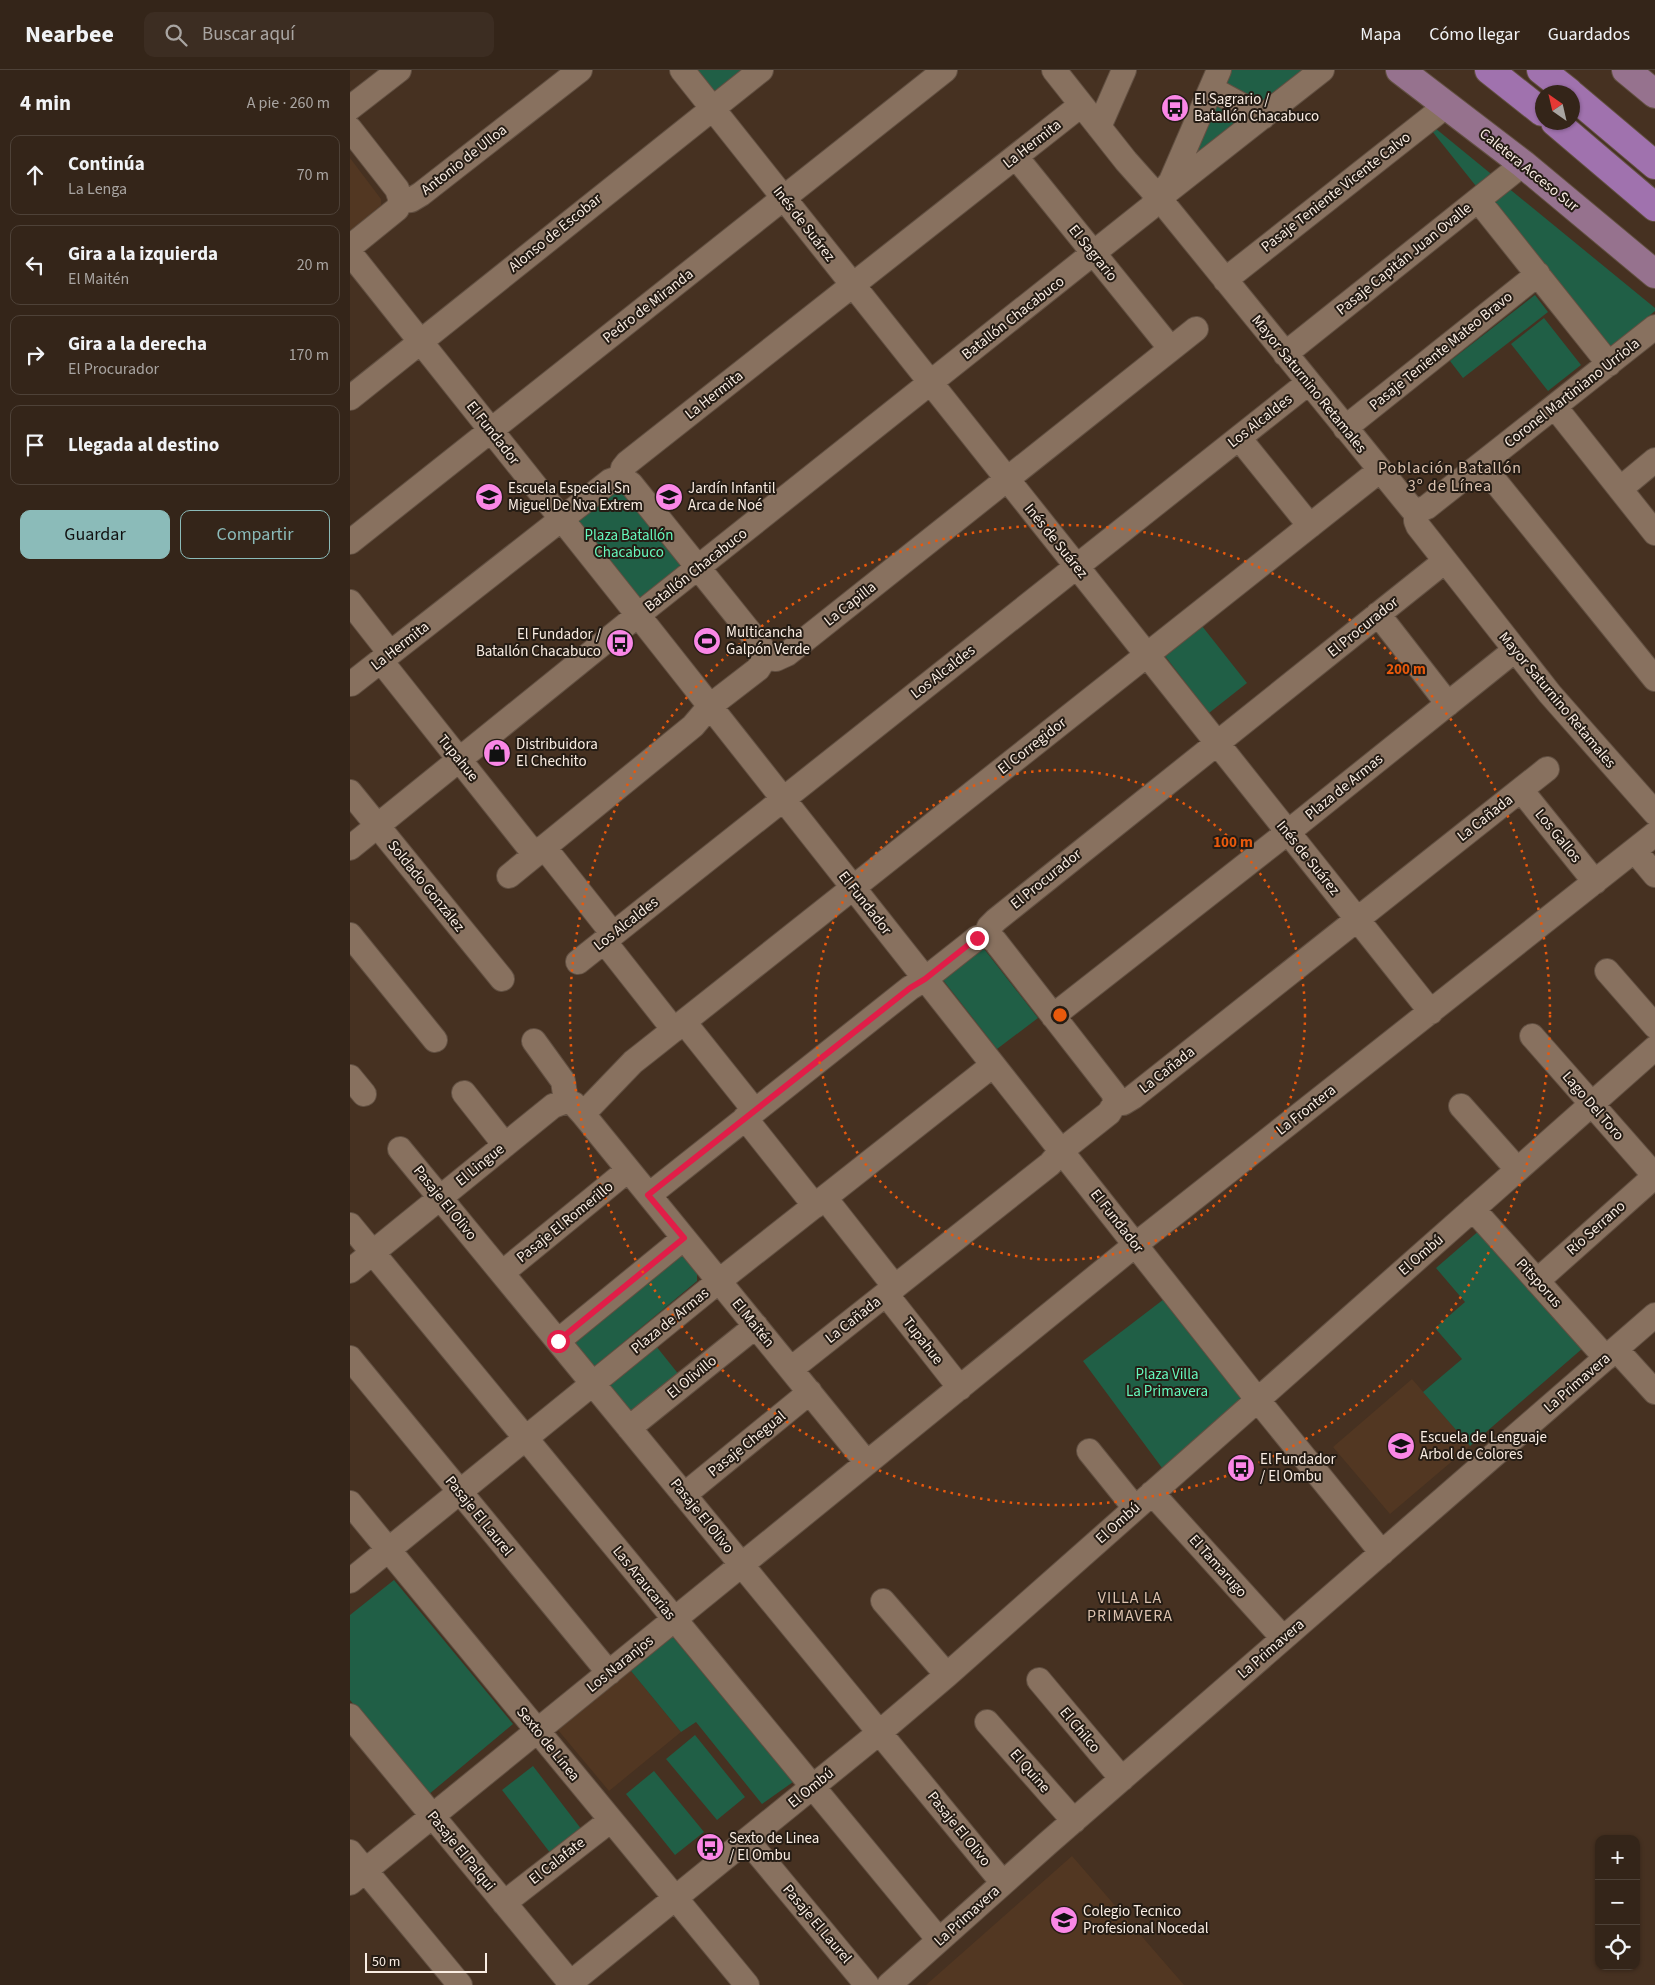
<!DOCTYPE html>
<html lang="es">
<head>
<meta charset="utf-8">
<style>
	:root { --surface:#342519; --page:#3c2d22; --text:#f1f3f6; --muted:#a9a5a2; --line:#4e4238; --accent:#8bbbb9 }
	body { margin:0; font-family:"Source Sans 3",sans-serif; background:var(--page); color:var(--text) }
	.controls { position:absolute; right:15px; bottom:15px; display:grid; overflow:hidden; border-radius:10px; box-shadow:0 1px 4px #0004 }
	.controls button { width:45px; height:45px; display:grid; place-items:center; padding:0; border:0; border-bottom:1px solid var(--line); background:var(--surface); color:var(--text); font:25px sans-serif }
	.compass { position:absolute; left:1185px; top:15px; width:45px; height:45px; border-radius:50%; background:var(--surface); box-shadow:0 1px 4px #0004; rotate:326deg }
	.scale { position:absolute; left:15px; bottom:12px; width:122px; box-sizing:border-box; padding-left:5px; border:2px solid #faede3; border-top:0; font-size:14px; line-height:18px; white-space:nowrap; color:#faede3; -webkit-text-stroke:4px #251c14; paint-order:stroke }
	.stop { position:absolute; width:15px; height:15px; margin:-11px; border:4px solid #e11d48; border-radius:50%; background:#fff }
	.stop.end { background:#e11d48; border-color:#fff; box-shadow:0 1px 5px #0008 }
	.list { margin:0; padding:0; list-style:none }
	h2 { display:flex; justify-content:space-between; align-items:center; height:65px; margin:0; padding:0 20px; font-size:21px }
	h2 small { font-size:16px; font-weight:400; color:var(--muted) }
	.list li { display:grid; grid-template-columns:32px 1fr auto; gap:15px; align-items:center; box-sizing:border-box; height:80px; margin:0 10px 10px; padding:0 10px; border:1px solid var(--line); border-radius:10px }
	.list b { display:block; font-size:19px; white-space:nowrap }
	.list p { margin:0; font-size:16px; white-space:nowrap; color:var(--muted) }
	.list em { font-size:16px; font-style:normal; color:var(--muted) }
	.actions { display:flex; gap:10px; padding:15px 20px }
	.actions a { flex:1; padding:11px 0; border:1px solid var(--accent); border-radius:10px; text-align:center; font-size:18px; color:var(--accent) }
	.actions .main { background:var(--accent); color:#111 }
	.icon { flex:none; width:28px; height:28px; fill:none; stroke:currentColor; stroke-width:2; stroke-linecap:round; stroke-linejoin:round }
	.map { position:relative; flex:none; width:1305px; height:1915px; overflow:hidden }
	header { display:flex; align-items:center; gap:30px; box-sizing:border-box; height:70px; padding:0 25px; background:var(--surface); border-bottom:1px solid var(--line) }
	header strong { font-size:24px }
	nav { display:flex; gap:28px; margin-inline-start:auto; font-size:18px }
	.search { width:350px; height:45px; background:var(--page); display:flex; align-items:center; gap:12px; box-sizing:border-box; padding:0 18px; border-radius:10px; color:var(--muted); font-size:19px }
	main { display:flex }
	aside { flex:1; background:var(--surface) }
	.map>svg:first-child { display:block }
	.built { fill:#523722 }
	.green { fill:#205f46 }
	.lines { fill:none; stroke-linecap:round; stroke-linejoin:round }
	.minor-casing { stroke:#625042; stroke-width:26 }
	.major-casing { stroke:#625042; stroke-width:30 }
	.highway-casing { stroke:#625042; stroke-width:30 }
	.minor { stroke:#88715f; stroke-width:24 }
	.major { stroke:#96728e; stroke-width:28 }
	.highway { stroke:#a072ae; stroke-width:28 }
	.route { stroke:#e11d48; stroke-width:6 }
	.ring { fill:none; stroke:#e8590c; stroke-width:2.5; stroke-dasharray:2.5 5 }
	.labels { text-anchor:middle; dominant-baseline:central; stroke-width:4; stroke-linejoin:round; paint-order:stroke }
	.poi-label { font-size:15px; fill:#faede3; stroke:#251c14; text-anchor:start }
	.street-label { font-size:15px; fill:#faede3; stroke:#251c14 }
	.park-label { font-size:15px; fill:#66f9bd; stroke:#251c14 }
	.neighbourhood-label { font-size:16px; letter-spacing:1px; fill:#ddc3b0; stroke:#251c14 }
	.centre { fill:#e8590c; stroke:#251c14; stroke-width:2.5 }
	.ring-label { font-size:15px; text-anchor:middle; font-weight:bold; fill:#e8590c; stroke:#251c14; stroke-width:4; stroke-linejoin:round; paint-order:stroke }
</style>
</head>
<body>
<header>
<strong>Nearbee</strong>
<div class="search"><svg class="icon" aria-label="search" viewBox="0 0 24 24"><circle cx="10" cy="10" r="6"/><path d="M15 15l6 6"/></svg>Buscar aquí</div>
<nav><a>Mapa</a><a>Cómo llegar</a><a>Guardados</a></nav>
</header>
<main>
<aside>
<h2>4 min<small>A pie · 260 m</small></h2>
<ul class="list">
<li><svg class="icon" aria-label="ahead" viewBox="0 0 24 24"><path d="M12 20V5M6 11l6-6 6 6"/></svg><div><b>Continúa</b><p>La Lenga</p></div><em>70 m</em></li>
<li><svg class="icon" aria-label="left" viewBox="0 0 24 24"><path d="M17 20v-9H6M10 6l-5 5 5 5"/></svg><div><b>Gira a la izquierda</b><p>El Maitén</p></div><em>20 m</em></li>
<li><svg class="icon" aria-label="right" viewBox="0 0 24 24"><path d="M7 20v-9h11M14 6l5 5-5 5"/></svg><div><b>Gira a la derecha</b><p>El Procurador</p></div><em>170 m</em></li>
<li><svg class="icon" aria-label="arrive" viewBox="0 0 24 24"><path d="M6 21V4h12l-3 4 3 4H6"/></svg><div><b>Llegada al destino</b></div></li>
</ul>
<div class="actions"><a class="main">Guardar</a><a>Compartir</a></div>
</aside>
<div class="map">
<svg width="1305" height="1915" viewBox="0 0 1305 1915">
	<rect width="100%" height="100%" fill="#463121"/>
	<!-- built -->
	<path class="built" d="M 0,88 L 31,129 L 31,135 L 0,161 Z
		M 1062,1309 L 1120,1376 L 1040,1444 L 983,1377 Z
		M 281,1601 L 331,1662 L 259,1721 L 208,1660 Z
		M 722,1786 L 834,1915 L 576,1915 Z"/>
	<!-- green -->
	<path class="green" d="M 344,0 L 395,0 L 364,25 Z
		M 876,0 L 954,0 L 908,39 L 868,18 Z
		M 867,36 L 894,53 L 844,86 Z
		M 1085,58 L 1305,238 L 1305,241 L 1257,280 L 1082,61 Z
		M 1185,225 L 1198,242 L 1113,308 L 1100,291 Z
		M 1194,248 L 1231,295 L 1198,321 L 1161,274 Z
		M 269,415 L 333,497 L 288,532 L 225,451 Z
		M 852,556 L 897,613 L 859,643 L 815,586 Z
		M 631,875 L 688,948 L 647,979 L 590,906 Z
		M 1131,1159 L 1233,1278 L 1120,1376 L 1073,1322 L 1112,1289 L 1085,1258 L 1115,1232 L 1086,1198 Z
		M 329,1180 L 347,1204 L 347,1211 L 240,1300 L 217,1272 Z
		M 818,1226 L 898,1328 L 815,1402 L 733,1291 Z
		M 306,1276 L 330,1306 L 279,1347 L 259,1322 L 260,1313 Z
		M 44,1510 L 163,1654 L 78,1725 L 0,1630 L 0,1545 Z
		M 322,1566 L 443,1712 L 412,1734 L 346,1652 L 331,1662 L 281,1601 Z
		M 345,1665 L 395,1727 L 367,1750 L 316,1689 Z
		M 183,1696 L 232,1760 L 201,1784 L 152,1720 Z
		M 304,1701 L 354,1762 L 325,1785 L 276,1724 Z"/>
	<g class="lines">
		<!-- minor casing -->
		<g class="minor-casing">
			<path id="minor" d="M 332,0 L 1081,942
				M 704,0 L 776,91 L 809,128 L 1062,439 L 1070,440 L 1077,437 L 1305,257
				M 862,19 L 913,47
				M 0,38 L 49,0
				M 749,57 L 774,0
				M 0,59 L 47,119 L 51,131
				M 666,87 L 821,279
				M 818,121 L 972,0
				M 1128,130 L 1259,294
				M 51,131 L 61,130 L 71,124 L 230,0
				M 0,177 L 47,139 L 51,131
				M 0,183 L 288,545 L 907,1329 L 1032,1483
				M 875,210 L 1097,35
				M 935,284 L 1173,94
				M 0,328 L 411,0
				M 1205,337 L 1305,463
				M 995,358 L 1188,204
				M 889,368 L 960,456
				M 1132,395 L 1305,609
				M 271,407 L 273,398 L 277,393 L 731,35
				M 271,407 L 281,414 L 411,576 L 415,588
				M 1270,419 L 1305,390
				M 1066,440 L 1066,451 L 1068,456 L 1200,624 L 1305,743
				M 0,472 L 595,0
				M 0,532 L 40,583
				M 1028,544 L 1098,634
				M 415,588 L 426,589 L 437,584 L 846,259
				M 31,591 L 185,785
				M 1,614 L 260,411 L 271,407
				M 1171,720 L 1245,812
				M 0,722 L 152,909
				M 194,777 L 263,864
				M 0,778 L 288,545 L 800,138 L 821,111 L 869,0
				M 1285,781 L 1305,805
				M 159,806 L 343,656 L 360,636 L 408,599 L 415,588
				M 0,865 L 85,970
				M 636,865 L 639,857 L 646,850 L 1095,491
				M 636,865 L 645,871 L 761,1020 L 764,1024 L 765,1033
				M 254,871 L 324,960
				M 228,892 L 958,313
				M 1257,901 L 1305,956
				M 703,946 L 938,762 L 1165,580
				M 334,952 L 405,1041
				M 1182,966 L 1305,1106
				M 184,971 L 213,1011 L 216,1031
				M 0,1007 L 14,1024
				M 114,1023 L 155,1075
				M 216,1031 L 224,1034 L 233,1044 L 517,1393
				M 765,1033 L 773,1033 L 783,1027 L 1197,699
				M 1111,1036 L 1167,1099
				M 233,1044 L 283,992 L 297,981 L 1029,401
				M 395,1048 L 465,1136
				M 50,1079 L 653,1813
				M 299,1125 L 560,918 L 575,909 L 627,868 L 636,865
				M 475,1128 L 545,1217
				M 1123,1139 L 1256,1288
				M 0,1155 L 589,1870
				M 0,1201 L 203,1036 L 216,1031
				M 152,1203 L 278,1100
				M 1187,1211 L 1305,1106
				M 536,1224 L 610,1318
				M 208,1271 L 334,1168
				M 1266,1279 L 1305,1322
				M 0,1288 L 259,1603
				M 441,1299 L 700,1094 L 711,1081 L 759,1043 L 765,1033
				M 279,1358 L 406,1256
				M 739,1381 L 785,1438
				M 802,1423 L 933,1568
				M 334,1425 L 460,1322
				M 0,1433 L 397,1915
				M 0,1511 L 369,1211 L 643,995
				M 533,1531 L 597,1605
				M 689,1610 L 772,1709
				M 0,1646 L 222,1915
				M 637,1652 L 724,1751
				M 397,1770 L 517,1915
				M 0,1782 L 110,1915
				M 0,1813 L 785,1175 L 1305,764
				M 154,1833 L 261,1750
				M 218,1915 L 530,1662 L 597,1605 L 1305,978
				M 539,1915 L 698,1773 L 1305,1245"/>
		</g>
		<!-- major casing -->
		<g class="major-casing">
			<path id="major" d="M 1050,0 L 1173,94 L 1305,204
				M 1276,0 L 1305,24"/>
		</g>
		<!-- highway casing -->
		<g class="highway-casing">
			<path id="highway" d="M 1139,0 L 1192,42
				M 1191,0 L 1219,22
				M 1222,25 L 1305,95
				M 1205,52 L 1305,137"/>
		</g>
		<!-- minor -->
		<use href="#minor" class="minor"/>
		<!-- major -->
		<use href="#major" class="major"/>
		<!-- highway -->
		<use href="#highway" class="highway"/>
	</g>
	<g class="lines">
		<!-- route -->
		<path class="route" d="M 208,1271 L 334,1168 L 298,1125 L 560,918 L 575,909 L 627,868"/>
	</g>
	<!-- distance rings -->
	<g class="ring">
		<circle cx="710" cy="945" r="245"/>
		<circle cx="710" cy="945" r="490"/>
	</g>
	<!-- icons -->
	<defs>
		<g id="bus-disc" transform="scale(1.4375)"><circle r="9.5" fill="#fa87e6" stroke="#251c14"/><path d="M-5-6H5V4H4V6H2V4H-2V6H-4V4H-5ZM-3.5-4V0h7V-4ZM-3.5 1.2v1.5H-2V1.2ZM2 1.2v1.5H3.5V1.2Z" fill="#111"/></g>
		<g id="school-disc" transform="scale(1.4375)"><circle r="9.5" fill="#fa87e6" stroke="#251c14"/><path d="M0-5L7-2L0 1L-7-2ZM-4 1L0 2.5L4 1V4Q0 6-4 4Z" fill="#111"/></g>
		<g id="stadium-disc" transform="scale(1.4375)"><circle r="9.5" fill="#fa87e6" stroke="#251c14"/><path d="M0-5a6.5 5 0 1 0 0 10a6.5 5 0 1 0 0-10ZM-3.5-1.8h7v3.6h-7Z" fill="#111"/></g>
		<g id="shop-disc" transform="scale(1.4375)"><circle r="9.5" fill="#fa87e6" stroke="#251c14"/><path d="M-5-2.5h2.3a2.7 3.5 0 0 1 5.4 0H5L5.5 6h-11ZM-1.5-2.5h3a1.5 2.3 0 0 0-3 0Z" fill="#111"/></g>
	</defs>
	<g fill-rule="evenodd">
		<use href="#bus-disc" x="825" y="38"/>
		<use href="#school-disc" x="139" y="427"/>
		<use href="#school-disc" x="319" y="427"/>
		<use href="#stadium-disc" x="357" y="571"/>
		<use href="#bus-disc" x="270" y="573"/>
		<use href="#shop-disc" x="147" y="683"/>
		<use href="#school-disc" x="1051" y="1376"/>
		<use href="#bus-disc" x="891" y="1398"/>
		<use href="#bus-disc" x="360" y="1777"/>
		<use href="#school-disc" x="714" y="1850"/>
	</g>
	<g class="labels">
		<!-- poi labels -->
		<g class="poi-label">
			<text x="844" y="29">El Sagrario /<tspan x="844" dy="17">Batallón Chacabuco</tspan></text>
			<text x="158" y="418">Escuela Especial Sn<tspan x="158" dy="17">Miguel De Nva Extrem</tspan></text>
			<text x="338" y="418">Jardín Infantil<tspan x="338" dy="17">Arca de Noé</tspan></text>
			<text x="376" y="562">Multicancha<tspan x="376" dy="17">Galpón Verde</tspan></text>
			<text x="251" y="564" text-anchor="end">El Fundador /<tspan x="251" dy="17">Batallón Chacabuco</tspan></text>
			<text x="166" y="674">Distribuidora<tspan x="166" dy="17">El Chechito</tspan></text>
			<text x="1070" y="1367">Escuela de Lenguaje<tspan x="1070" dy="17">Arbol de Colores</tspan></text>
			<text x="910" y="1389">El Fundador<tspan x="910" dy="17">/ El Ombu</tspan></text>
			<text x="379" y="1768">Sexto de Linea<tspan x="379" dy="17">/ El Ombu</tspan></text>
			<text x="733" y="1841">Colegio Tecnico<tspan x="733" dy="17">Profesional Nocedal</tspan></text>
		</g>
		<!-- street labels -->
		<g class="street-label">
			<text transform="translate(682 74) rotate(-38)">La Hermita</text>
			<text transform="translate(114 90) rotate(-38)">Antonio de Ulloa</text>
			<text transform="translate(1179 100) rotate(39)">Caletera Acceso Sur</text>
			<text transform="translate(986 122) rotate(-38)">Pasaje Teniente Vicente Calvo</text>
			<text transform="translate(454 154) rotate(52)">Inés de Suárez</text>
			<text transform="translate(205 163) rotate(-39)">Alonso de Escobar</text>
			<text transform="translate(743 183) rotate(51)">El Sagrario</text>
			<text transform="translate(1054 189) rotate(-39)">Pasaje Capitán Juan Ovalle</text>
			<text transform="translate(298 236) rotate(-38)">Pedro de Miranda</text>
			<text transform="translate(663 248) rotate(-38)">Batallón Chacabuco</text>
			<text transform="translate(1091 281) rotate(-39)">Pasaje Teniente Mateo Bravo</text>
			<text transform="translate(959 314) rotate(51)">Mayor Saturnino Retamales</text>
			<text transform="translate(1222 323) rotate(-38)">Coronel Martiniano Urriola</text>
			<text transform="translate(364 325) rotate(-38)">La Hermita</text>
			<text transform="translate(910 351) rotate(-38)">Los Alcaldes</text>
			<text transform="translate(143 363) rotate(52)">El Fundador</text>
			<text transform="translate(706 471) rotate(51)">Inés de Suárez</text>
			<text transform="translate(346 500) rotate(-38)">Batallón Chacabuco</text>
			<text transform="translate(500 534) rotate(-38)">La Capilla</text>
			<text transform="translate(1013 557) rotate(-39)">El Procurador</text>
			<text transform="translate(50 576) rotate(-38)">La Hermita</text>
			<text transform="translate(593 602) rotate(-38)">Los Alcaldes</text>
			<text transform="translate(1207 630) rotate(50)">Mayor Saturnino Retamales</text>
			<text transform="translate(682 676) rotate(-38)">El Corregidor</text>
			<text transform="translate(108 688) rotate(51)">Tupahue</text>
			<text transform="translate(994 717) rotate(-39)">Plaza de Armas</text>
			<text transform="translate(1135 748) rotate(-38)">La Cañada</text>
			<text transform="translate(1208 766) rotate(51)">Los Gallos</text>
			<text transform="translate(958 788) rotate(51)">Inés de Suárez</text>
			<text transform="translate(696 809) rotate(-39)">El Procurador</text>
			<text transform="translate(76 816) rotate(51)">Soldado González</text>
			<text transform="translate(515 833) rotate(52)">El Fundador</text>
			<text transform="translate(276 854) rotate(-38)">Los Alcaldes</text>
			<text transform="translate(817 1000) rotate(-38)">La Cañada</text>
			<text transform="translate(1243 1036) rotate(49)">Lago Del Toro</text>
			<text transform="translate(956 1040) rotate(-38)">La Frontera</text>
			<text transform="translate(130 1095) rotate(-39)">El Lingue</text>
			<text transform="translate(95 1133) rotate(51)">Pasaje El Olivo</text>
			<text transform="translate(767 1151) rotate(52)">El Fundador</text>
			<text transform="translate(215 1152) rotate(-39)">Pasaje El Romerillo</text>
			<text transform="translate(1246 1158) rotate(-42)">Río Serrano</text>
			<text transform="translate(1071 1185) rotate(-41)">El Ombú</text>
			<text transform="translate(1189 1213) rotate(48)">Pitsporus</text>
			<text transform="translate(503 1250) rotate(-38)">La Cañada</text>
			<text transform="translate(320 1251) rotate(-39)">Plaza de Armas</text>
			<text transform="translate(403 1253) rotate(51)">El Maitén</text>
			<text transform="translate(573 1271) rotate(52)">Tupahue</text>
			<text transform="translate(342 1307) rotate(-39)">El Olivillo</text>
			<text transform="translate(1227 1313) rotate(-41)">La Primavera</text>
			<text transform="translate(397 1374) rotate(-39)">Pasaje Chegual</text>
			<text transform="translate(129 1446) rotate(51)">Pasaje El Laurel</text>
			<text transform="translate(352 1446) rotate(51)">Pasaje El Olivo</text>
			<text transform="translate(768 1453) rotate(-42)">El Ombú</text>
			<text transform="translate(868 1496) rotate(48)">El Tamarugo</text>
			<text transform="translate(294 1513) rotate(51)">Las Araucarias</text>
			<text transform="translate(921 1579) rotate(-41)">La Primavera</text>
			<text transform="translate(270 1594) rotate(-39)">Los Naranjos</text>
			<text transform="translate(730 1660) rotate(50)">El Chilco</text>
			<text transform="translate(198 1674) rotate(51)">Sexto de Línea</text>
			<text transform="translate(680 1701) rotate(49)">El Quine</text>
			<text transform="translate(461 1718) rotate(-39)">El Ombú</text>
			<text transform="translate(609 1759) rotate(51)">Pasaje El Olivo</text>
			<text transform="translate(111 1781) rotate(51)">Pasaje El Palqui</text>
			<text transform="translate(207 1791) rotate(-38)">El Calafate</text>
			<text transform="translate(617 1846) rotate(-42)">La Primavera</text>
			<text transform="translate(467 1854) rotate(50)">Pasaje El Laurel</text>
		</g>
		<!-- park labels -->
		<g class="park-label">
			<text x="279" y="465">Plaza Batallón<tspan x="279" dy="17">Chacabuco</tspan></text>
			<text x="817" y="1304">Plaza Villa<tspan x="817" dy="17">La Primavera</tspan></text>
		</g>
		<!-- neighbourhood labels -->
		<g class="neighbourhood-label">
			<text x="1100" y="398">Población Batallón<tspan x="1100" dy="18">3º de Línea</tspan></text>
			<text x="780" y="1528">VILLA LA<tspan x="780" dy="18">PRIMAVERA</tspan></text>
		</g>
	</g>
	<circle cx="710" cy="945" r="8" class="centre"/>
	<g class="ring-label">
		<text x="1056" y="604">200 m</text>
		<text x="883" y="777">100 m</text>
	</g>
</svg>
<div class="controls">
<button>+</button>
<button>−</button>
<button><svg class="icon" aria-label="locate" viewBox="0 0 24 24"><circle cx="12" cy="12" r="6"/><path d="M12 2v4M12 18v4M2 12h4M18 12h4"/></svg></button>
</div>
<svg class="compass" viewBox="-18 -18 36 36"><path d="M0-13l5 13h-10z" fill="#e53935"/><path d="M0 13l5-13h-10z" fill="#a9a5a2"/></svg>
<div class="scale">50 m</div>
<div class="stop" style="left:208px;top:1271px"></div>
<div class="stop end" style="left:627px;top:868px"></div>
</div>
</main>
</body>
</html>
